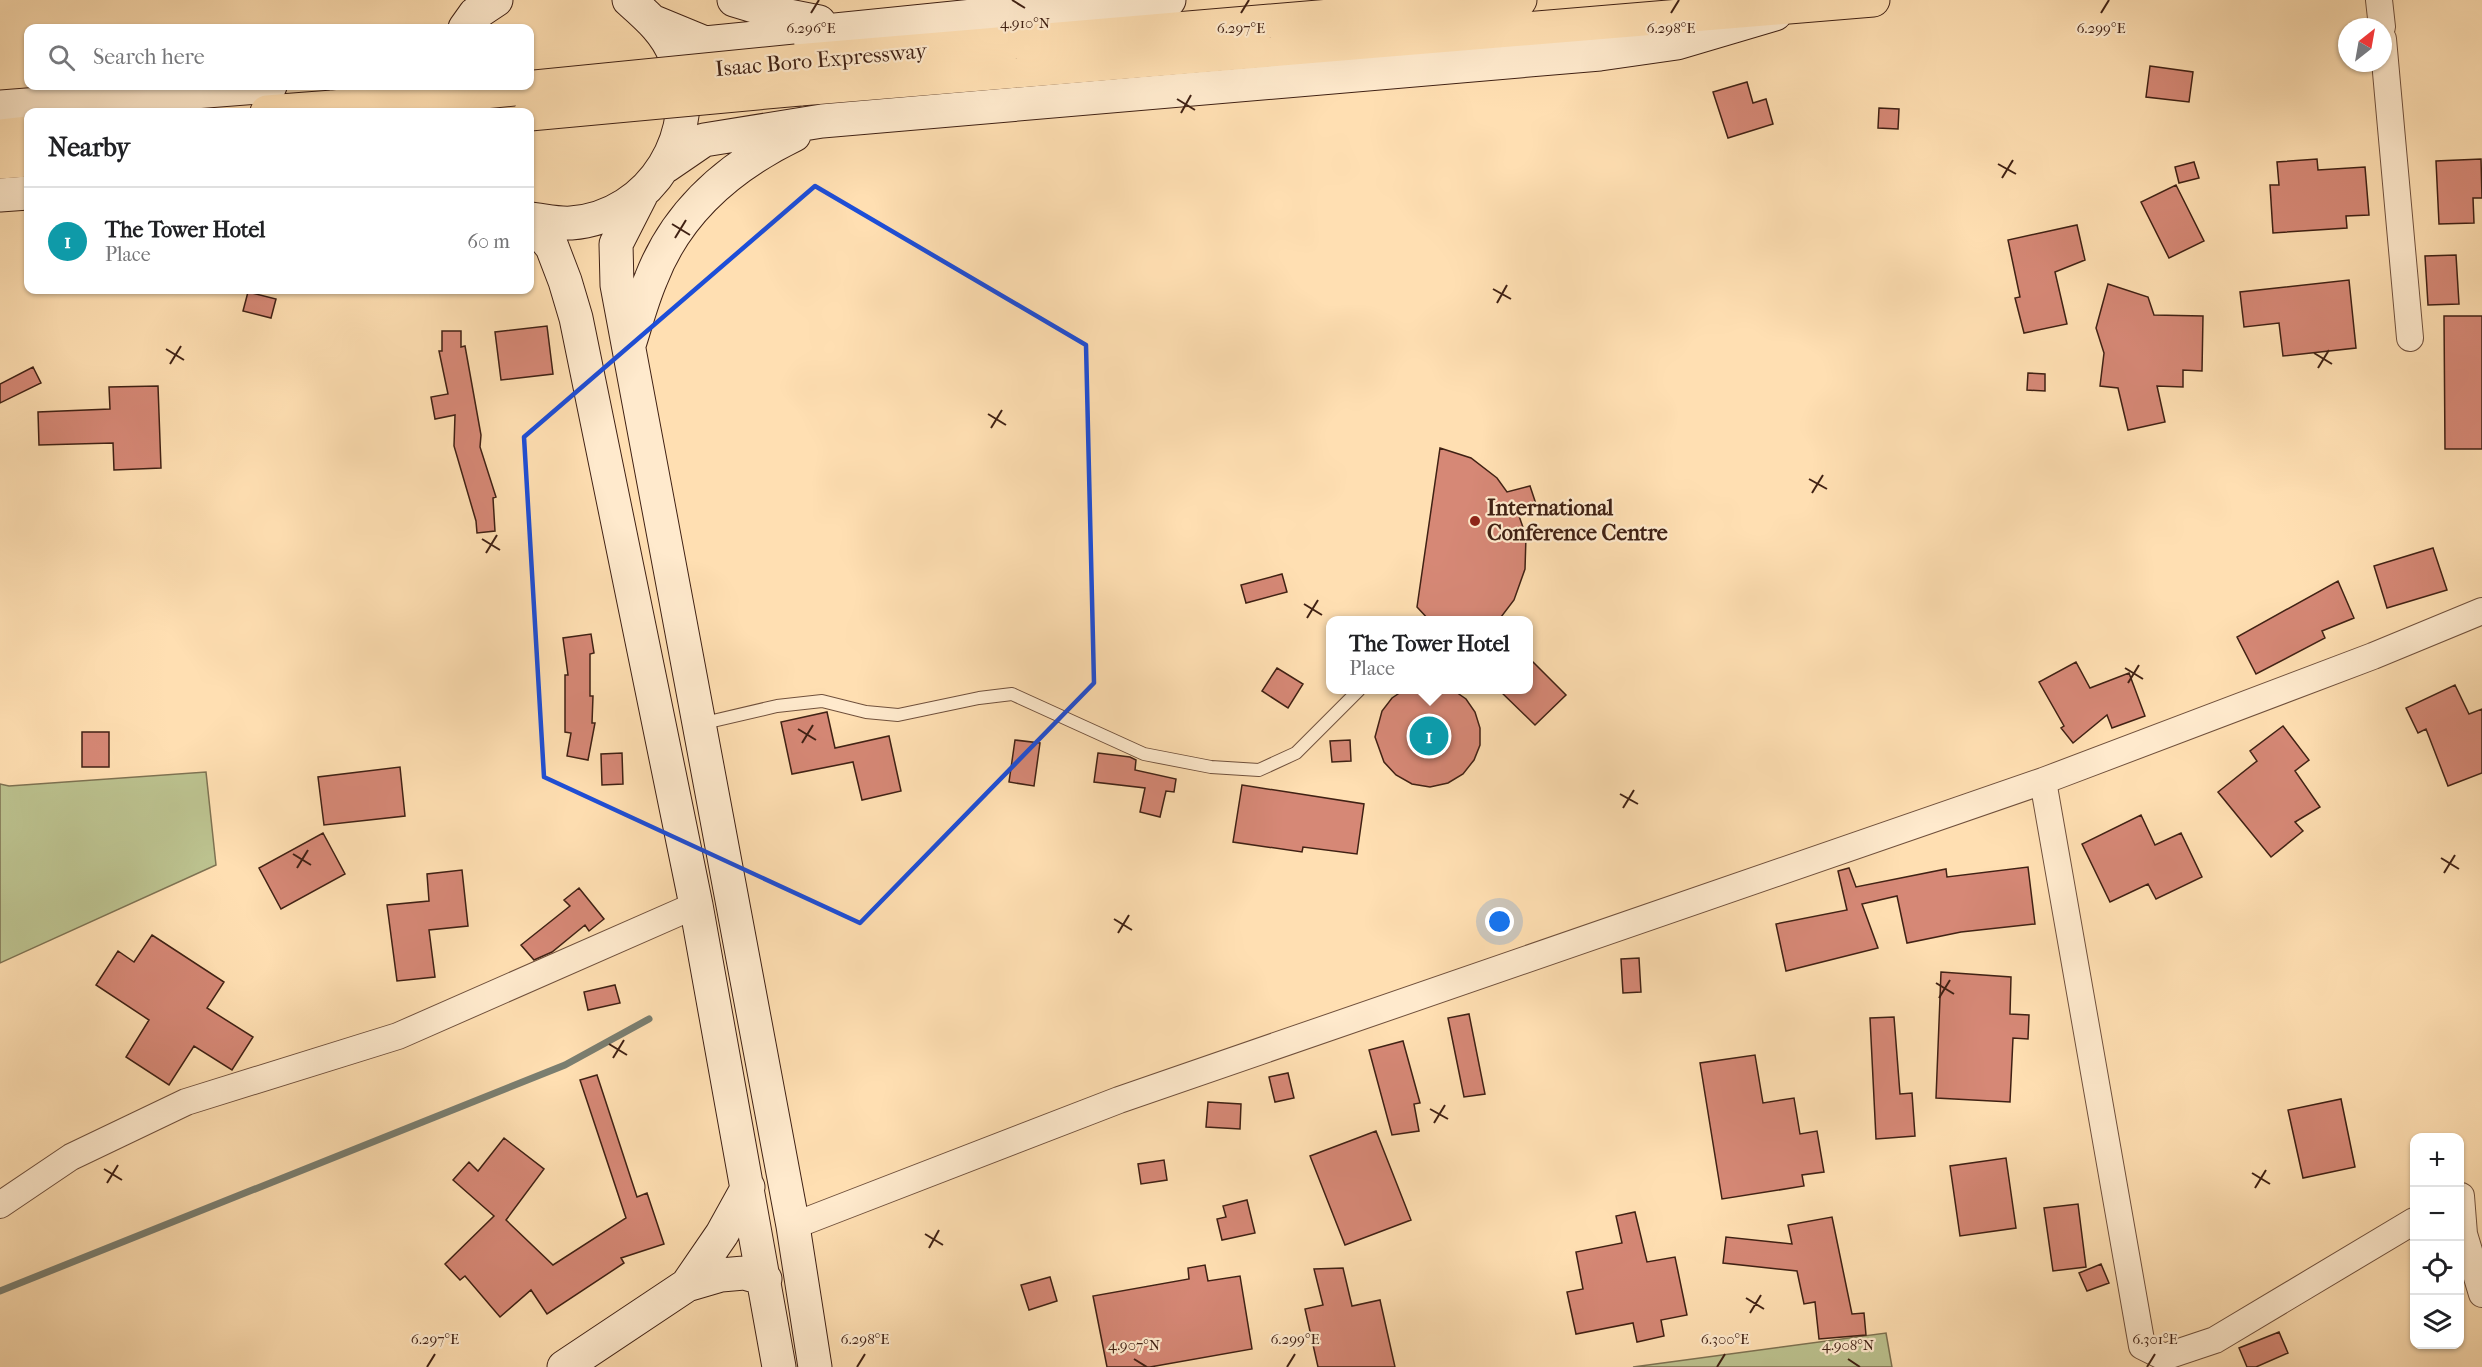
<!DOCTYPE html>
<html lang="en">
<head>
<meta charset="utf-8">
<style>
	:root { --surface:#fff; --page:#f6f6f6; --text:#202124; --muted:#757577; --line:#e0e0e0; --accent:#0b8043 }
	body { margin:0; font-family:"IM FELL French Canon",serif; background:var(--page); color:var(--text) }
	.controls { position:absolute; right:18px; bottom:18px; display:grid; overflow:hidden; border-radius:12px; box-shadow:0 2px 4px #0004 }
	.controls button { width:54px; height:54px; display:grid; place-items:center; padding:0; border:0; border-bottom:2px solid var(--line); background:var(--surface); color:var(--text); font:30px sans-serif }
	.compass { position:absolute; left:2338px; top:18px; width:54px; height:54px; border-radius:50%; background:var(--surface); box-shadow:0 2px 4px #0004; rotate:31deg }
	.you { position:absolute; left:1500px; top:922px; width:21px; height:21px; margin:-15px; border:4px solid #fff; border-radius:50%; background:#1a73e8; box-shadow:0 0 0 9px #1a73e833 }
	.badge { display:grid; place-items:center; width:39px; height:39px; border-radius:50%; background:var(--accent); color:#fff; font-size:20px; font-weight:700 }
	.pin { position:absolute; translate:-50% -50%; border:3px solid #fff; box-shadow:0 2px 6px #0006 }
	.popup { position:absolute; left:1326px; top:616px; width:207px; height:78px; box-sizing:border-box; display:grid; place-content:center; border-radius:12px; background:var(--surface); filter:drop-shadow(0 2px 4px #0005); font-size:20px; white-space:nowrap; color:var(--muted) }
	.popup b { font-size:22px; color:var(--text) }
	.popup::after { content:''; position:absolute; left:50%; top:100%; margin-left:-12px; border:12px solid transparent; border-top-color:var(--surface) }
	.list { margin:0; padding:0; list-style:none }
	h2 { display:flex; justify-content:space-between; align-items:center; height:78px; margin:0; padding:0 24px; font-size:26px }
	h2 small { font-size:20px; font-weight:400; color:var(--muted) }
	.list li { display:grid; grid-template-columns:39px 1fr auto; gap:18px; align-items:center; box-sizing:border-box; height:108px; padding:0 24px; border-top:2px solid var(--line) }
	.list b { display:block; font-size:22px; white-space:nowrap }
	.list p { margin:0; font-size:20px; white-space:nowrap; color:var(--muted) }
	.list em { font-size:20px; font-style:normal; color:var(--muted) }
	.icon { flex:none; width:33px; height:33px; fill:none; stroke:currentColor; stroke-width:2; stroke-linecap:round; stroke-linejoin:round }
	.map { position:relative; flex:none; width:2482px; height:1367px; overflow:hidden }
	.search { position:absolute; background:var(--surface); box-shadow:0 2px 4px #0004; left:24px; top:24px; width:510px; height:66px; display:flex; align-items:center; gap:15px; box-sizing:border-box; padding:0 21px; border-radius:12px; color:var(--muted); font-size:22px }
	.panel { position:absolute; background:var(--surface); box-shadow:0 2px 4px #0004; left:24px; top:108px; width:510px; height:186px; border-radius:12px }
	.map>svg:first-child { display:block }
	.green { fill:#bcc28f; stroke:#7e7252; stroke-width:1.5 }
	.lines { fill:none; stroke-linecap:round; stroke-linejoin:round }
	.stream { stroke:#7a7e70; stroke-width:7 }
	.building { fill:#d68876; stroke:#402114; stroke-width:1.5 }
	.lane-casing { stroke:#70503c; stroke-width:14 }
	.street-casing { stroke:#70503c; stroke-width:28 }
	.secondary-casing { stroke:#402114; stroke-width:35 }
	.primary-casing { stroke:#402114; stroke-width:35 }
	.lane { stroke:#ffeacd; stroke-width:12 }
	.street { stroke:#ffeacd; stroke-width:26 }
	.secondary { stroke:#ffeacd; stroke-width:33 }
	.primary { stroke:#ffdfb2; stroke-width:33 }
	.primary-bridge-casing { stroke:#402114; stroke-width:35; stroke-linecap:butt }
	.primary-bridge { stroke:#ffdfb2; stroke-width:33 }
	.marked { fill:none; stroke:#1d4ed8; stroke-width:4.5; stroke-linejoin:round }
	.ticks { fill:none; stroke:#402114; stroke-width:2 }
	.poi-dot { fill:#8f2418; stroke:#ffeacd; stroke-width:2 }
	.labels { text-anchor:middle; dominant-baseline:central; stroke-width:4.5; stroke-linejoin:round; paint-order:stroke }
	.street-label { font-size:22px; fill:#402114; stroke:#ffeacd }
	.poi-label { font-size:22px; font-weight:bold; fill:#402114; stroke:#ffeacd; text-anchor:start }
	.ticks-label { font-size:15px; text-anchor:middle; fill:#402114; stroke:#ffeacd; stroke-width:4.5; stroke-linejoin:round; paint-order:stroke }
</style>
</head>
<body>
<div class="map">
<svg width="2482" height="1367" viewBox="0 0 2482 1367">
	<rect width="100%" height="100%" fill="#ffdfb2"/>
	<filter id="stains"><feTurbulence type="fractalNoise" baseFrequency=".00333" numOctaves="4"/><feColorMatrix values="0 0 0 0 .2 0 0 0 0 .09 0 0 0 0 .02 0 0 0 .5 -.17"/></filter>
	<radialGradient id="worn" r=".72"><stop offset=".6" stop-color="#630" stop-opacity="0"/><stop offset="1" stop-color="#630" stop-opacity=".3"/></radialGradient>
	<!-- green -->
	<path class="green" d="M 206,772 L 216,865 L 0,963 L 0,784 L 9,786 Z
		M 1886,1333 L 1892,1367 L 1633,1367 Z"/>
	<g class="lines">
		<!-- stream -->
		<path class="stream" d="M 0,1291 L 565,1065 L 649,1019"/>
	</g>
	<!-- building -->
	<path class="building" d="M 2150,66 L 2193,72 L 2189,102 L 2146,97 Z
		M 1747,82 L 1753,103 L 1766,99 L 1773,124 L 1728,138 L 1713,92 Z
		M 1879,108 L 1899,109 L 1898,129 L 1878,128 Z
		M 2317,159 L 2318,170 L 2365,167 L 2369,215 L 2346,216 L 2347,228 L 2273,233 L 2270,185 L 2279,185 L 2277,162 Z
		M 2481,159 L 2482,198 L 2473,198 L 2474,223 L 2439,224 L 2436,161 Z
		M 2194,162 L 2199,178 L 2179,183 L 2175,167 Z
		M 2176,185 L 2204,241 L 2169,258 L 2141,202 Z
		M 2077,225 L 2085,260 L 2055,272 L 2067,324 L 2024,333 L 2015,298 L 2020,297 L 2008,240 Z
		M 2456,255 L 2459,304 L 2428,305 L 2425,256 Z
		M 2349,280 L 2356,348 L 2283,356 L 2279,323 L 2244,327 L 2240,292 Z
		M 2108,284 L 2148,297 L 2154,315 L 2203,316 L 2202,371 L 2183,370 L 2183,387 L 2157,386 L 2165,422 L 2128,430 L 2118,388 L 2100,386 L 2104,353 L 2096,328 Z
		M 248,292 L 276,299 L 271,318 L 243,311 Z
		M 2444,316 L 2482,316 L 2482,449 L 2445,449 Z
		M 547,326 L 553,374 L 501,380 L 495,332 Z
		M 442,331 L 461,331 L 461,347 L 465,346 L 481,435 L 480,447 L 496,497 L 493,498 L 495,531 L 477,533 L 476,521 L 454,446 L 455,415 L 435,419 L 431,397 L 448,394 L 439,351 L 442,351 Z
		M 33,367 L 41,383 L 0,403 L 0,384 Z
		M 2028,373 L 2045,374 L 2045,391 L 2027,390 Z
		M 158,386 L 161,468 L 114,470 L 113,443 L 39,445 L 38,412 L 110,409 L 109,387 Z
		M 1440,448 L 1471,458 L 1497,478 L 1507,492 L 1530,486 L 1537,507 L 1518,513 L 1526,536 L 1525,569 L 1514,600 L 1498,621 L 1430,621 L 1417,607 Z
		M 2433,548 L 2447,590 L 2387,608 L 2374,566 Z
		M 1282,574 L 1287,592 L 1246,603 L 1241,585 Z
		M 2338,581 L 2354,618 L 2322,631 L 2325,638 L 2256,674 L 2237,637 Z
		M 591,634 L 594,653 L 590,654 L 590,696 L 593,696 L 592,723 L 595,723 L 588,760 L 567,756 L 571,733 L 565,732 L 565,675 L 568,675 L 563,638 Z
		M 1528,657 L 1566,695 L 1535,725 L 1499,690 L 1528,690 Z
		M 2076,662 L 2090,688 L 2129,673 L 2145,716 L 2112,728 L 2107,715 L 2073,743 L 2061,728 L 2064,726 L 2039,682 Z
		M 1277,668 L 1303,684 L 1288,708 L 1262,691 Z
		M 2455,685 L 2469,714 L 2482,709 L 2482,773 L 2448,786 L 2426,729 L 2418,733 L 2406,708 Z
		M 1404,690 L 1453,690 L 1466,699 L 1475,712 L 1480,728 L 1480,745 L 1474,760 L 1463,774 L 1448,783 L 1430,787 L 1412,784 L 1396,775 L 1384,762 L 1375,737 L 1382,711 L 1392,698 Z
		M 827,712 L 835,748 L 889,736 L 901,791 L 862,800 L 853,762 L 792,774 L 781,722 Z
		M 2283,726 L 2309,760 L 2295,771 L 2320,807 L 2295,822 L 2303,831 L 2271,857 L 2218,792 L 2257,761 L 2250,751 Z
		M 82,732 L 109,732 L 109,767 L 82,767 Z
		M 1015,740 L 1040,743 L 1034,786 L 1009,782 Z
		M 1350,740 L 1351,761 L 1332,762 L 1330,741 Z
		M 622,753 L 623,784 L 602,785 L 601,754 Z
		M 1098,753 L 1130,757 L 1136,760 L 1135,770 L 1176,779 L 1174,792 L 1166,791 L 1160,817 L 1140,812 L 1145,788 L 1094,782 Z
		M 400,767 L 405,816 L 324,825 L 318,777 Z
		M 1242,785 L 1364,804 L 1357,854 L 1303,847 L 1302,852 L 1233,842 Z
		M 2141,815 L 2155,845 L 2181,833 L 2202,877 L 2156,899 L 2148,884 L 2110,902 L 2082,844 Z
		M 323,833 L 345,874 L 281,909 L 259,868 Z
		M 2028,867 L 2035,924 L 1961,932 L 1907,943 L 1897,896 L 1862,904 L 1878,948 L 1786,971 L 1776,924 L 1847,910 L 1838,871 L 1849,868 L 1856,887 L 1946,869 L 1947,877 Z
		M 462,870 L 468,926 L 429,930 L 435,977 L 397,981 L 387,905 L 429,901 L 427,874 Z
		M 579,888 L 604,919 L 589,931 L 585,925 L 552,952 L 534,960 L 521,945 L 570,906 L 564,900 Z
		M 152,935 L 224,982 L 207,1008 L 253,1037 L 232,1070 L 194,1046 L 169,1085 L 126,1057 L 149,1020 L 96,985 L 118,951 L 134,962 Z
		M 1639,958 L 1641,992 L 1623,993 L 1621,959 Z
		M 1941,972 L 2011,977 L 2010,1014 L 2029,1015 L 2028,1039 L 2013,1038 L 2010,1102 L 1936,1098 Z
		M 615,985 L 620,1003 L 588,1010 L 584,992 Z
		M 1469,1014 L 1485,1094 L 1464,1097 L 1448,1018 Z
		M 1894,1017 L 1900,1094 L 1912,1093 L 1915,1136 L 1876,1139 L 1870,1018 Z
		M 1403,1041 L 1420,1103 L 1414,1104 L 1419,1131 L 1392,1135 L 1369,1050 Z
		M 1755,1055 L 1763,1103 L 1794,1098 L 1800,1134 L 1817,1131 L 1824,1172 L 1802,1175 L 1804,1186 L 1722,1199 L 1700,1063 Z
		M 1288,1073 L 1294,1098 L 1275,1102 L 1269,1077 Z
		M 597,1075 L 637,1197 L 647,1193 L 664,1244 L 621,1258 L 624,1263 L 547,1314 L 531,1290 L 500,1317 L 465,1276 L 460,1280 L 445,1264 L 494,1216 L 453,1180 L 469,1162 L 478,1171 L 504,1138 L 544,1169 L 506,1220 L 553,1265 L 626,1218 L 580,1080 Z
		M 2341,1099 L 2355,1167 L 2303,1178 L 2288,1110 Z
		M 1208,1102 L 1241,1104 L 1240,1129 L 1206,1127 Z
		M 1376,1131 L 1411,1220 L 1345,1245 L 1310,1156 Z
		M 2006,1158 L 2016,1228 L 1960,1236 L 1950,1166 Z
		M 1164,1160 L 1167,1180 L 1141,1184 L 1138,1164 Z
		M 1247,1200 L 1255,1233 L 1222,1240 L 1217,1219 L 1226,1217 L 1223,1206 Z
		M 2078,1204 L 2086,1267 L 2053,1271 L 2044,1208 Z
		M 1635,1212 L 1647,1262 L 1675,1257 L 1687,1315 L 1661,1320 L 1664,1336 L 1637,1342 L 1633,1323 L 1576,1334 L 1567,1292 L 1583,1289 L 1576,1252 L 1622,1243 L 1616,1216 Z
		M 1832,1217 L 1852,1314 L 1864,1313 L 1866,1335 L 1819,1339 L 1815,1302 L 1804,1304 L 1797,1271 L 1723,1263 L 1726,1237 L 1792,1244 L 1788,1225 Z
		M 2101,1264 L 2109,1283 L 2087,1291 L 2079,1273 Z
		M 1205,1265 L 1208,1281 L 1240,1276 L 1252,1349 L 1150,1367 L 1107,1367 L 1093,1296 L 1189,1279 L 1188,1268 Z
		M 1343,1268 L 1352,1306 L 1380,1300 L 1395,1367 L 1318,1367 L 1305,1309 L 1323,1305 L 1314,1269 Z
		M 1050,1277 L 1057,1301 L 1029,1310 L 1021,1285 Z
		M 2279,1332 L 2288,1353 L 2256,1367 L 2247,1367 L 2239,1348 Z"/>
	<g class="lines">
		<!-- lane casing -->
		<g class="lane-casing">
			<path id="lane" d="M 700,724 L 777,706 L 822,701 L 866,712 L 898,715 L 979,698 L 1012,694 L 1144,754 L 1211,767 L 1259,770 L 1296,753 L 1359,690"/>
		</g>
		<!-- street casing -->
		<g class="street-casing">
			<path id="street" d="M 2379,0 L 2382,27
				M 2383,39 L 2410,338
				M 2043,781 L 2142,1346 L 2164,1357 L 2215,1340 L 2414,1221
				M 2461,1196 L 2464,1234 L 2482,1294
				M 0,1205 L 71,1157 L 186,1102 L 398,1036 L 696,905
				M 793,1226 L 1119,1100 L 2043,781 L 2373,656 L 2482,611"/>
		</g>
		<!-- secondary casing -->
		<g class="secondary-casing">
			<path id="secondary" d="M 734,0 L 784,15 L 819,22
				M 654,22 L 705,43 L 1062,7 L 1169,0
				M 465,28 L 475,14 L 496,0
				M 0,107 L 270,86
				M 666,166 L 704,140 L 822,121 L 1600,54 L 1677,43 L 1775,14
				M 0,195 L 28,193
				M 641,195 L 616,244 L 617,285 L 793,1226 L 815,1367
				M 530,219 C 542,220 558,224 571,223 C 652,217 704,131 675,56 C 666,32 647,16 629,0
				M 530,220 L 552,247 L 565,281 L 576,318 L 696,905 L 779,1367
				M 629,345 C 636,323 642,300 651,279 C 677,211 730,166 794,135
				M 687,1285 L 722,1234 L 748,1187
				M 564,1367 L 687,1285 L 721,1275 L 744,1273 L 765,1279"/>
		</g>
		<!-- primary casing -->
		<g class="primary-casing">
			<path id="primary" d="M 796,61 L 1520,0
				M 800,89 L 1873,0
				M 267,112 L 333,107
				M 0,136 L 28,133
				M 0,162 L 28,160"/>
		</g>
		<!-- lane -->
		<use href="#lane" class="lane"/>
		<!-- street -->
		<use href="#street" class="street"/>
		<!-- secondary -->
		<use href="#secondary" class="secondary"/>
		<!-- primary -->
		<use href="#primary" class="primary"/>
		<!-- primary-bridge casing -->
		<g class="primary-bridge-casing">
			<path id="primary-bridge" d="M 333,107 L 796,61
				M 530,114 L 800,89"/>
		</g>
		<!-- primary-bridge -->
		<use href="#primary-bridge" class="primary-bridge"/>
	</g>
	<!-- marked area -->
	<path class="marked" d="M 815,186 L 1086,345 L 1094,683 L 860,923 L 544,777 L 524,437 Z"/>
	<!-- ticks -->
	<path class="ticks" d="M 1012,0 L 1025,8M 811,13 L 819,0M 1241,13 L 1249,0M 1671,13 L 1679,0M 2101,13 L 2109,0M 1177,99 L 1195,110M 1181,113 L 1191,95M 1998,164 L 2016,174M 2002,178 L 2013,160M 672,224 L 690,235M 675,238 L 686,220M 1493,289 L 1511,299M 1497,303 L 1507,285M 166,349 L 184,360M 2314,353 L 2332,364M 170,364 L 181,346M 2318,368 L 2329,350M 988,414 L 1006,425M 991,428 L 1002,410M 1809,479 L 1827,489M 1812,493 L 1823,475M 482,539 L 500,550M 486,553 L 497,535M 1304,604 L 1322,615M 1307,618 L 1318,600M 2125,668 L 2143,679M 2128,683 L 2139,665M 798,729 L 816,740M 802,743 L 813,725M 1620,794 L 1638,804M 1623,808 L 1634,790M 293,854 L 311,865M 2441,858 L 2459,869M 297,868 L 308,850M 2444,873 L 2455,855M 1114,919 L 1132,930M 1118,933 L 1129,915M 1936,983 L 1954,994M 1939,998 L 1950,980M 609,1044 L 627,1055M 613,1058 L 624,1040M 1430,1109 L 1448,1119M 1434,1123 L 1445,1105M 104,1169 L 122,1180M 2252,1173 L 2270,1184M 107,1183 L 118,1165M 2255,1188 L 2266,1170M 925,1234 L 943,1245M 929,1248 L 939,1230M 1746,1298 L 1764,1309M 1750,1313 L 1761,1295M 1134,1359 L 1147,1367M 1848,1359 L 1860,1367M 427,1367 L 435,1354M 857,1367 L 865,1354M 1287,1367 L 1295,1354M 1717,1367 L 1725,1354M 2147,1367 L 2155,1354"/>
	<!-- markers -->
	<circle class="poi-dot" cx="1475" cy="521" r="6"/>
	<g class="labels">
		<!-- street labels -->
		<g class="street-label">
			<text transform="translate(821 60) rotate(-5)">Isaac Boro Expressway</text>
		</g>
		<!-- poi labels -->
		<g class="poi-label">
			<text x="1487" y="508">International<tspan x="1487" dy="25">Conference Centre</tspan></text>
		</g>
	</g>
	<g class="ticks-label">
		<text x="1025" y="28">4.910°N</text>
		<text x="811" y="33">6.296°E</text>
		<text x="1241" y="33">6.297°E</text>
		<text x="1671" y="33">6.298°E</text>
		<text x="2101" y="33">6.299°E</text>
		<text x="435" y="1344">6.297°E</text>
		<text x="865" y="1344">6.298°E</text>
		<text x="1295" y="1344">6.299°E</text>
		<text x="1725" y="1344">6.300°E</text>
		<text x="2155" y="1344">6.301°E</text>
		<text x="1134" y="1350">4.907°N</text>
		<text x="1848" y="1350">4.908°N</text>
	</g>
	<rect width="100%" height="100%" filter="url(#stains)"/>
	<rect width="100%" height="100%" fill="url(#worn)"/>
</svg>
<div class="controls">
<button>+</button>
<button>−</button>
<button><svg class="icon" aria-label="locate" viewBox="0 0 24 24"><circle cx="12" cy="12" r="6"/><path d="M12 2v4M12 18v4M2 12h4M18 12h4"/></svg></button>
<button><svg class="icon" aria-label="layers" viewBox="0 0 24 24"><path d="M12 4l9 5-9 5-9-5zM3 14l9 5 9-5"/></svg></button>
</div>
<svg class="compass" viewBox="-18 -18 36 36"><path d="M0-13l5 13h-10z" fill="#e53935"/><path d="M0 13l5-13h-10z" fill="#757577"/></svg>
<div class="you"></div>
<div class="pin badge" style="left:1429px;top:736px;background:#0f9aa8">1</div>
<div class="popup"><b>The Tower Hotel</b>Place</div>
<div class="search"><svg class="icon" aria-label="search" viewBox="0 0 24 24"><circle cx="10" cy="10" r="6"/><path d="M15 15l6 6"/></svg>Search here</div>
<section class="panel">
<h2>Nearby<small></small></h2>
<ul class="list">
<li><span class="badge" style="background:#0f9aa8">1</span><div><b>The Tower Hotel</b><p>Place</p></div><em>60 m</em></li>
</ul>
</section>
</div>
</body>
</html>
